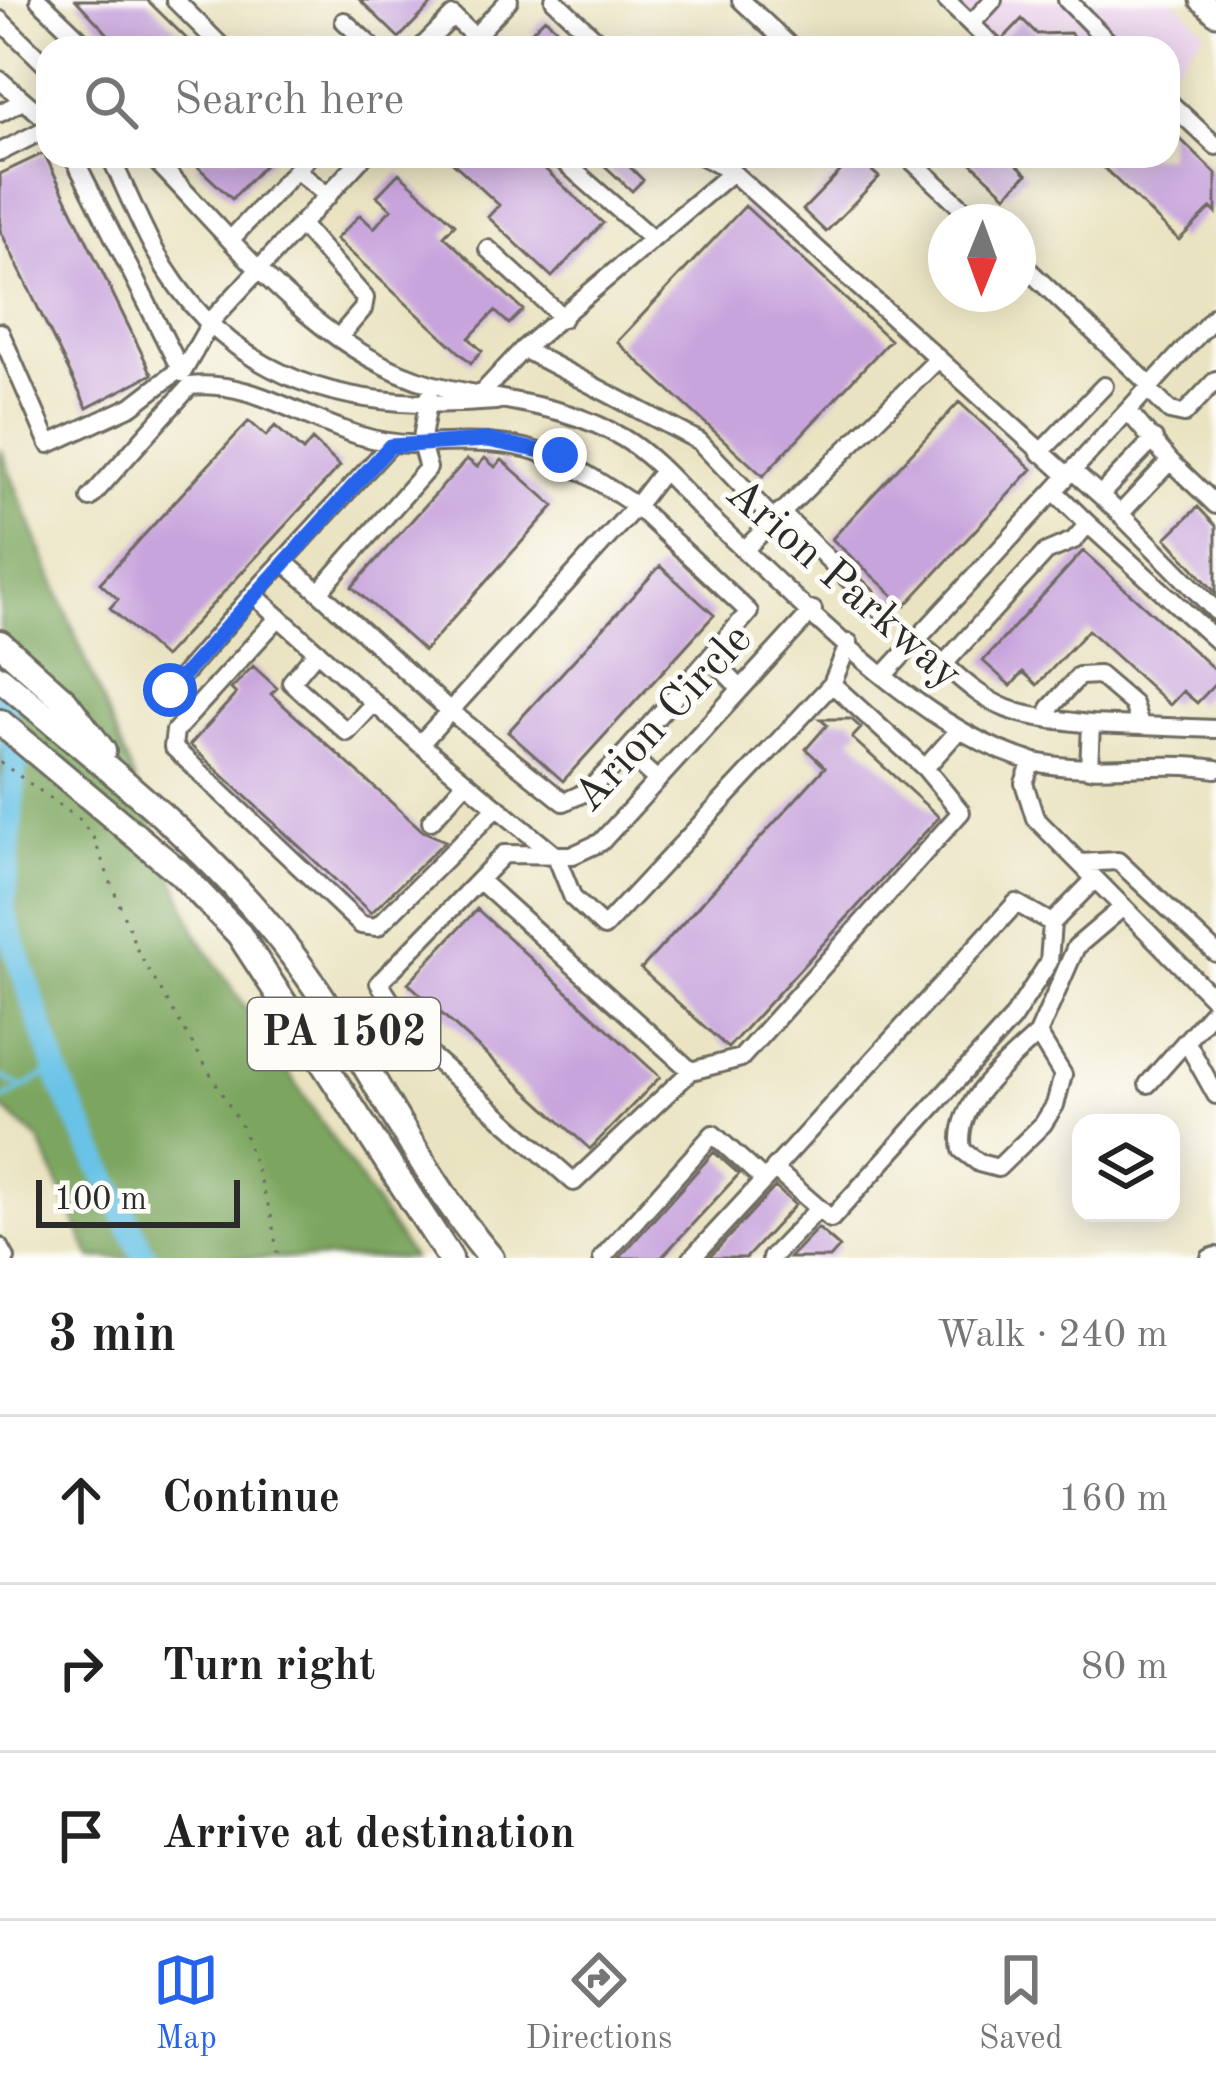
<!DOCTYPE html>
<html lang="en">
<head>
<meta charset="utf-8">
<style>
	:root { --surface:#fff; --page:#f6f6f6; --text:#222; --muted:#767676; --line:#e0e0e0; --accent:#2563eb }
	body { margin:0; font-family:"Old Standard TT",serif; background:var(--page); color:var(--text) }
	.controls { position:absolute; right:36px; bottom:36px; display:grid; overflow:hidden; border-radius:24px; box-shadow:0 6px 30px #0003 }
	.controls button { width:108px; height:108px; display:grid; place-items:center; padding:0; border:0; border-bottom:3px solid var(--line); background:var(--surface); color:var(--text); font:60px sans-serif }
	.compass { position:absolute; left:928px; top:204px; width:108px; height:108px; border-radius:50%; background:var(--surface); box-shadow:0 6px 30px #0003; rotate:181deg }
	.scale { position:absolute; left:36px; bottom:30px; width:204px; box-sizing:border-box; padding-left:12px; border:6px solid #2b2b2b; border-top:0; font-size:33px; line-height:42px; white-space:nowrap; color:#2b2b2b; -webkit-text-stroke:9px #fdfcf7; paint-order:stroke }
	.stop { position:absolute; width:36px; height:36px; margin:-27px; border:9px solid #2563eb; border-radius:50%; background:#fff }
	.stop.end { background:#2563eb; border-color:#fff; box-shadow:0 3px 12px #0008 }
	.list { margin:0; padding:0; list-style:none }
	h2 { display:flex; justify-content:space-between; align-items:center; height:156px; margin:0; padding:0 48px; font-size:51px }
	h2 small { font-size:39px; font-weight:400; color:var(--muted) }
	.list li { display:grid; grid-template-columns:78px 1fr auto; gap:36px; align-items:center; box-sizing:border-box; height:168px; padding:0 48px; border-top:3px solid var(--line) }
	.list b { display:block; font-size:45px; white-space:nowrap }
	.list em { font-size:39px; font-style:normal; color:var(--muted) }
	.icon { flex:none; width:66px; height:66px; fill:none; stroke:currentColor; stroke-width:2; stroke-linecap:round; stroke-linejoin:round }
	.map { position:relative; flex:none; width:1216px; height:1258px; overflow:hidden }
	.search { position:absolute; background:var(--surface); box-shadow:0 6px 30px #0003; left:36px; right:36px; top:36px; height:132px; display:flex; align-items:center; gap:30px; box-sizing:border-box; padding:0 42px; border-radius:36px; color:var(--muted); font-size:45px }
	.sheet { height:660px; background:var(--surface) }
	nav { display:flex; justify-content:space-around; align-items:center; box-sizing:border-box; height:168px; border-top:3px solid var(--line); background:var(--surface); font-size:33px; color:var(--muted) }
	nav a { display:grid; justify-items:center; gap:6px }
	nav .on { color:var(--accent) }
	.map>svg:first-child { display:block }
	.built { fill:#ead1ec }
	.forest { fill:#7ca65f; stroke:#546845; stroke-width:3 }
	.lines { fill:none; stroke-linecap:round; stroke-linejoin:round }
	.stream { stroke:#69c3e7; stroke-width:4.5 }
	.river { stroke:#69c3e7; stroke-width:24 }
	.building { fill:#c8a4dd }
	.minor-casing { stroke:#6e6b60; stroke-width:22 }
	.major-casing { stroke:#6e6b60; stroke-width:27 }
	.highway-casing { stroke:#6e6b60; stroke-width:30 }
	.path { stroke:#6e6b60; stroke-width:3; stroke-dasharray:3 9; stroke-linecap:butt }
	.minor { stroke:#fff; stroke-width:16 }
	.major { stroke:#fff; stroke-width:21 }
	.highway { stroke:#fff; stroke-width:24 }
	.route { stroke:#2563eb; stroke-width:15 }
	.labels { text-anchor:middle; dominant-baseline:central; stroke-width:10; stroke-linejoin:round; paint-order:stroke }
	.shield { fill:#fdfcf7; stroke:#6a6a68; stroke-width:3 }
	.shield-label { font-size:42px; font-weight:bold; fill:#2b2b2b }
	.street-label { font-size:45px; fill:#2b2b2b; stroke:#fdfcf7 }
</style>
</head>
<body>
<div class="map">
<svg width="1216" height="1258" viewBox="0 0 1216 1258">
	<rect width="100%" height="100%" fill="#fdfcf7"/>
	<filter id="ink" filterUnits="userSpaceOnUse"><feTurbulence type="fractalNoise" baseFrequency=".00833" numOctaves="2"/><feDisplacementMap in="SourceGraphic" scale="24" xChannelSelector="R" yChannelSelector="G"/><feConvolveMatrix kernelMatrix="1 2 1 2 8 2 1 2 1" color-interpolation-filters="sRGB"/></filter>
	<filter id="wash" filterUnits="userSpaceOnUse"><feTurbulence type="fractalNoise" baseFrequency=".004" numOctaves="4" result="noise"/><feDisplacementMap in="SourceGraphic" scale="48" xChannelSelector="R" yChannelSelector="G"/><feGaussianBlur stdDeviation="2.7" result="paint"/><feColorMatrix in="noise" values="0 0 0 0 0 0 0 0 0 0 0 0 0 0 0 0 0 1.4 0 .05"/><feComposite in="paint" operator="in"/></filter>
	<g filter="url(#wash)">
		<rect width="100%" height="100%" fill="#eae3c1"/>
		<!-- built -->
		<path class="built" d="M 929,0 L 1174,0 L 1206,31 L 1168,72 L 1168,48 L 980,48 Z"/>
		<!-- forest -->
		<path class="forest" d="M 0,448 L 197,935 L 412,1258 L 91,1258 L 39,1140 L 0,1106 Z"/>
		<g class="lines">
			<!-- stream -->
			<path class="stream" d="M 0,1076 L 22,1087
				M 0,1101 L 56,1069"/>
			<!-- river -->
			<path class="river" d="M 0,680 L 16,765
				M 14,779 L 3,912 L 61,1084 L 145,1258"/>
		</g>
		<g id="blocks">
			<!-- building -->
			<path class="building" d="M 76,0 L 147,0 L 196,48 L 121,48 Z
				M 360,0 L 436,0 L 399,38 Z
				M 545,18 L 577,48 L 550,48 L 532,31 Z
				M 1022,19 L 1037,34 L 1070,33 L 1085,48 L 1008,48 L 1004,38 Z
				M 1168,127 L 1216,174 L 1216,213 L 1211,208 L 1179,240 L 1101,165 L 1110,156 L 1168,156 Z
				M 44,153 L 152,374 L 87,408 L 0,230 L 0,174 Z
				M 205,156 L 273,156 L 232,199 L 196,165 Z
				M 446,156 L 531,156 L 603,223 L 552,277 L 488,217 L 499,205 Z
				M 594,156 L 641,156 L 630,167 L 643,180 L 632,191 Z
				M 855,156 L 879,177 L 826,232 L 803,210 Z
				M 964,156 L 1008,156 L 1027,174 L 1006,195 Z
				M 399,173 L 455,224 L 444,236 L 523,310 L 509,324 L 495,311 L 469,338 L 482,351 L 471,363 L 336,239 L 360,215 L 374,228 L 391,209 L 377,196 Z
				M 745,206 L 890,340 L 763,476 L 617,342 Z
				M 959,402 L 1032,469 L 905,606 L 832,539 Z
				M 249,421 L 266,436 L 275,426 L 303,451 L 312,440 L 340,466 L 164,657 L 110,608 L 118,599 L 100,583 Z
				M 485,458 L 495,467 L 502,460 L 554,506 L 424,651 L 352,587 L 467,459 L 477,467 Z
				M 1198,507 L 1216,526 L 1216,593 L 1166,538 Z
				M 1083,551 L 1216,671 L 1216,683 L 1197,703 L 1183,691 L 1170,705 L 1088,630 L 1037,685 L 1023,672 L 1011,686 L 983,661 Z
				M 660,566 L 714,615 L 563,781 L 508,732 Z
				M 253,666 L 277,688 L 271,694 L 423,831 L 445,841 L 371,913 L 190,745 L 236,694 L 231,689 Z
				M 820,719 L 851,719 L 861,728 L 852,738 L 939,817 L 728,1048 L 641,969 L 825,767 L 806,749 L 827,725 Z
				M 477,909 L 660,1077 L 590,1149 L 408,983 Z
				M 714,1152 L 739,1174 L 661,1258 L 619,1258 Z
				M 775,1187 L 795,1205 L 746,1258 L 709,1258 Z
				M 818,1228 L 840,1247 L 830,1258 L 789,1258 Z"/>
		</g>
	</g>
	<g filter="url(#ink)">
		<use href="#blocks" fill-opacity="0" stroke="#6e6b60" stroke-width="3"/>
		<g class="lines">
			<!-- minor casing -->
			<g class="minor-casing">
				<path id="minor" d="M 39,0 L 89,48
					M 175,0 L 223,48
					M 554,0 L 605,48
					M 741,0 L 792,48
					M 946,0 L 996,48
					M 1067,0 L 1114,48
					M 0,20 L 48,67
					M 344,21 L 373,48
					M 971,24 L 993,0
					M 421,48 L 453,16 L 475,37
					M 464,48 L 509,0
					M 0,80 L 48,121
					M 1168,101 L 1216,146
					M 0,113 L 21,102
					M 0,152 L 48,128
					M 110,156 C 125,187 138,219 154,249 C 228,385 353,413 496,401
					M 151,156 C 231,237 317,352 431,384 C 496,402 563,402 623,438 C 656,458 682,491 710,518 C 796,597 922,734 1035,762 C 1095,776 1155,759 1216,769
					M 702,156 L 732,172
					M 907,156 L 977,222
					M 561,159 L 652,239
					M 296,170 L 309,156
					M 301,225 L 365,298 L 363,309 L 339,337
					M 232,238 L 296,170 L 328,196
					M 488,249 L 563,318
					M 1018,260 L 1151,386
					M 0,332 L 49,444 L 132,406 L 180,369 L 73,156
					M 523,349 L 699,441 L 773,519
					M 182,373 L 212,320 L 364,156
					M 1148,389 L 1170,411 L 1184,414 L 1216,380
					M 482,393 L 523,349 L 732,172 L 1068,476
					M 1128,411 L 1170,461 L 1120,514 L 1216,611
					M 390,445 L 253,594 L 420,744
					M 1040,453 L 1104,386
					M 1170,461 L 1216,505
					M 663,471 L 636,506 C 549,448 527,438 421,444 L 428,468 L 319,592 L 450,711 L 420,744 L 556,856 L 573,898 L 604,927 L 832,684
					M 1073,471 L 1100,495
					M 1054,491 L 1088,524 L 1074,540 L 1046,552 L 944,664 C 1000,716 1017,715 1091,724
					M 90,498 L 190,386 C 269,377 333,448 421,444 L 429,397
					M 780,512 L 880,610
					M 1120,514 L 1100,495 L 1154,439
					M 1088,524 L 1216,640
					M 745,549 L 936,361
					M 283,561 L 319,592
					M 279,617 L 175,731 L 173,747 L 361,925 L 377,927 L 497,807
					M 916,641 L 944,664
					M 849,643 L 832,684 L 925,768 L 958,731
					M 317,651 L 291,682 L 347,732 L 374,703
					M 884,675 L 1216,315
					M 170,690 L 253,594
					M 1049,719 L 1050,708 L 1079,676 L 1099,675 L 1133,704 L 1140,724
					M 626,752 L 588,791 L 564,802 L 450,711 L 636,506 L 749,612 L 710,657 L 741,689
					M 1032,761 L 1024,783 L 1035,818 L 1216,1001
					M 1089,769 L 1091,724 L 1216,729
					M 657,780 L 626,752 L 710,657
					M 431,821 L 464,784
					M 1080,863 L 1118,861 L 1216,953
					M 479,880 L 691,1071 L 574,1182 L 421,1047 L 379,983 L 504,854 L 573,855 L 601,842 L 813,610
					M 1052,923 L 1016,903 L 774,1169 L 831,1219 L 1012,1019 L 1049,962 L 1052,923 L 1095,879
					M 1038,1034 C 1008,1063 953,1102 962,1150 L 979,1163 L 998,1168 L 1043,1124 L 1055,1105 L 1063,1075 L 1038,1034 L 1076,947 L 1123,907
					M 1186,1041 L 1216,1095
					M 691,1071 L 741,1058 L 961,812 L 925,768
					M 1148,1084 L 1216,1007
					M 0,1247 L 6,1258
					M 602,1258 L 713,1134 L 764,1180
					M 692,1258 L 770,1174
					M 771,1258 L 819,1208
					M 1210,1258 L 1216,1256"/>
			</g>
			<!-- major casing -->
			<g class="major-casing">
				<path id="major" d="M 1201,0 L 1216,14"/>
			</g>
			<!-- highway casing -->
			<g class="highway-casing">
				<path id="highway" d="M 0,643 L 65,701 L 103,751
					M 0,678 C 105,766 214,849 296,960 C 367,1055 415,1168 491,1258
					M 0,722 L 180,873 L 239,934 L 450,1258"/>
			</g>
			<!-- path -->
			<path class="path" d="M 0,762 L 79,819 L 93,837 L 138,952 L 242,1127 L 271,1214 L 278,1258"/>
			<!-- minor -->
			<use href="#minor" class="minor"/>
			<!-- major -->
			<use href="#major" class="major"/>
			<!-- highway -->
			<use href="#highway" class="highway"/>
		</g>
	</g>
	<g class="lines" filter="url(#ink)">
		<!-- route -->
		<path class="route" d="M 170,690 L 390,446 L 488,440 L 560,455"/>
	</g>
	<g class="labels">
		<!-- shield labels -->
		<rect class="shield" x="248" y="998" width="192" height="72" rx="9"/>
		<g class="shield-label">
			<text x="344" y="1034">PA 1502</text>
		</g>
		<!-- street labels -->
		<g class="street-label">
			<text transform="translate(843 585) rotate(41)">Arion Parkway</text>
			<text transform="translate(664 719) rotate(-47)">Arion Circle</text>
		</g>
	</g>
</svg>
<div class="controls">
<button><svg class="icon" aria-label="layers" viewBox="0 0 24 24"><path d="M12 4l9 5-9 5-9-5zM3 14l9 5 9-5"/></svg></button>
</div>
<svg class="compass" viewBox="-18 -18 36 36"><path d="M0-13l5 13h-10z" fill="#e53935"/><path d="M0 13l5-13h-10z" fill="#767676"/></svg>
<div class="scale">100 m</div>
<div class="stop" style="left:170px;top:690px"></div>
<div class="stop end" style="left:560px;top:455px"></div>
<div class="search"><svg class="icon" aria-label="search" viewBox="0 0 24 24"><circle cx="10" cy="10" r="6"/><path d="M15 15l6 6"/></svg>Search here</div>
</div>
<section class="sheet">
<h2>3 min<small>Walk · 240 m</small></h2>
<ul class="list">
<li><svg class="icon" aria-label="ahead" viewBox="0 0 24 24"><path d="M12 20V5M6 11l6-6 6 6"/></svg><div><b>Continue</b></div><em>160 m</em></li>
<li><svg class="icon" aria-label="right" viewBox="0 0 24 24"><path d="M7 20v-9h11M14 6l5 5-5 5"/></svg><div><b>Turn right</b></div><em>80 m</em></li>
<li><svg class="icon" aria-label="arrive" viewBox="0 0 24 24"><path d="M6 21V4h12l-3 4 3 4H6"/></svg><div><b>Arrive at destination</b></div></li>
</ul>
</section>
<nav>
<a class="on"><svg class="icon" aria-label="map" viewBox="0 0 24 24"><path d="M3 6l6-2 6 2 6-2v14l-6 2-6-2-6 2zM9 4v14M15 6v14"/></svg>Map</a>
<a><svg class="icon" aria-label="directions" viewBox="0 0 24 24"><path d="M12 3l9 9-9 9-9-9zM9 14v-3h6M13 9l2 2-2 2"/></svg>Directions</a>
<a><svg class="icon" aria-label="saved" viewBox="0 0 24 24"><path d="M7 4h10v16l-5-4-5 4z"/></svg>Saved</a>
</nav>
</body>
</html>
